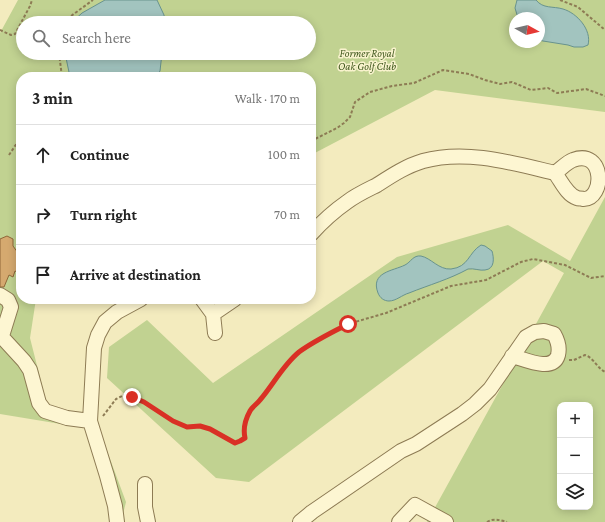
<!DOCTYPE html>
<html lang="en">
<head>
<meta charset="utf-8">
<style>
	:root { --surface:#fff; --page:#f2f2f2; --text:#222; --muted:#767676; --line:#e0e0e0 }
	body { margin:0; font-family:"Crimson Pro",serif; background:var(--page); color:var(--text) }
	.controls { position:absolute; right:12px; bottom:12px; display:grid; overflow:hidden; border-radius:8px; box-shadow:0 2px 10px #0003 }
	.controls button { width:36px; height:36px; display:grid; place-items:center; padding:0; border:0; border-bottom:1px solid var(--line); background:var(--surface); color:var(--text); font:20px sans-serif }
	.compass { position:absolute; left:509px; top:12px; width:36px; height:36px; border-radius:50%; background:var(--surface); box-shadow:0 2px 10px #0003; rotate:98deg }
	.stop { position:absolute; width:12px; height:12px; margin:-9px; border:3px solid #d93025; border-radius:50%; background:#fff }
	.stop.end { background:#d93025; border-color:#fff; box-shadow:0 1px 4px #0008 }
	.list { margin:0; padding:0; list-style:none }
	h2 { display:flex; justify-content:space-between; align-items:center; height:52px; margin:0; padding:0 16px; font-size:17px }
	h2 small { font-size:13px; font-weight:400; color:var(--muted) }
	.list li { display:grid; grid-template-columns:26px 1fr auto; gap:12px; align-items:center; box-sizing:border-box; height:60px; padding:0 16px; border-top:1px solid var(--line) }
	.list b { display:block; font-size:15px; white-space:nowrap }
	.list em { font-size:13px; font-style:normal; color:var(--muted) }
	.icon { flex:none; width:22px; height:22px; fill:none; stroke:currentColor; stroke-width:2; stroke-linecap:round; stroke-linejoin:round }
	.map { position:relative; flex:none; width:605px; height:522px; overflow:hidden }
	.search { position:absolute; background:var(--surface); box-shadow:0 2px 10px #0003; left:16px; top:16px; width:300px; height:44px; display:flex; align-items:center; gap:10px; box-sizing:border-box; padding:0 14px; border-radius:22px; color:var(--muted); font-size:15px }
	.panel { position:absolute; background:var(--surface); box-shadow:0 2px 10px #0003; left:16px; top:72px; width:300px; height:232px; border-radius:16px }
	.map>svg:first-child { display:block }
	.green { fill:#c1d291; fill-rule:evenodd }
	.water { fill:#a2c4bf; stroke:#68938e }
	.building { fill:#d5a96f; stroke:#8f6738 }
	.lines { fill:none; stroke-linecap:round; stroke-linejoin:round }
	.minor-casing { stroke:#8d7b54; stroke-width:16 }
	.path { stroke:#8d7b54; stroke-width:2; stroke-dasharray:3 2; stroke-linecap:butt }
	.minor { stroke:#fdf6d2; stroke-width:14 }
	.route { stroke:#d93025; stroke-width:5 }
	.labels { text-anchor:middle; dominant-baseline:central; stroke-width:3; stroke-linejoin:round; paint-order:stroke }
	.park-label { font-size:11px; font-style:italic; fill:#425a1f; stroke:#f9f3ce }
</style>
</head>
<body>
<div class="map">
<svg width="605" height="522" viewBox="0 0 605 522">
	<rect width="100%" height="100%" fill="#f3ebbe"/>
	<!-- green -->
	<path class="green" d="M 18,0 L 605,0 L 605,112 L 435,90 L 311,155 L 311,77 L 21,77 L 21,299 L 36,299 L 30,338 L 48,409 L 94,416 L 126,502 L 121,522 L 109,522 L 113,502 L 85,428 L 0,414 L 0,33 ZM 515,18 L 539,18 L 539,42 L 515,42 ZM 23,23 L 309,23 L 309,53 L 23,53 Z
		M 605,197 L 605,522 L 427,522 L 564,273 L 543,261 L 249,482 L 216,478 L 107,378 L 109,347 L 147,320 L 213,383 L 397,257 L 508,225 L 570,261 ZM 560,405 L 590,405 L 590,507 L 560,507 Z"/>
	<!-- water -->
	<path class="water" d="M 105,0 L 157,0 L 164,15 L 165,23 L 71,23 L 82,13 Z
		M 517,0 L 536,0 C 543,9 553,6 563,9 C 577,13 592,30 588,45 L 583,47 L 574,47 L 568,45 L 543,41 L 539,40 L 539,18 L 518,18 L 515,8 Z
		M 65,53 L 162,53 L 160,71 L 156,77 L 70,77 Z
		M 481,245 L 485,246 L 492,251 C 494,258 495,269 485,270 C 480,271 474,268 468,269 C 450,279 429,285 409,293 C 402,295 396,301 389,301 C 384,301 380,298 378,293 C 370,272 393,271 405,265 C 411,262 413,255 421,256 C 431,258 439,270 451,269 C 469,267 468,253 481,245 Z"/>
	<!-- building -->
	<path class="building" d="M 7,236 L 13,239 L 13,246 L 21,257 L 21,274 L 15,271 L 13,277 L 9,275 L 4,287 L 0,287 L 0,239 Z"/>
	<g class="lines">
		<!-- minor casing -->
		<g class="minor-casing">
			<path id="minor" d="M 311,234 C 322,222 334,211 347,202 C 356,195 367,190 377,185 C 391,176 406,166 423,161 C 466,149 513,163 555,173 C 561,181 567,195 577,198 C 579,199 581,198 583,199 C 605,200 605,148 573,160 C 567,162 561,169 555,173
				M 0,295 L 8,300 L 11,307 L 2,336
				M 202,299 L 213,314
				M 215,333 L 213,314 L 235,299
				M 0,335 L 24,361 L 30,370 L 39,403 L 45,411 L 67,418 L 90,421
				M 145,484 L 145,507 L 148,522
				M 117,522 L 115,506 L 107,476 L 90,421 L 94,348 L 98,335 L 105,322 L 117,312 L 141,299
				M 300,522 L 312,512 L 401,451 L 416,444 L 462,414 L 475,404 L 490,389 L 526,337 L 535,332 L 544,331 L 554,334 C 558,341 560,347 558,355 C 553,373 524,359 512,356
				M 399,522 L 415,505 L 446,522"/>
		</g>
		<!-- path -->
		<path class="path" d="M 560,0 L 578,7 L 605,30
			M 64,23 L 71,16 L 93,0
			M 0,30 L 11,35 L 15,34 L 30,6 L 32,0
			M 59,53 L 62,77
			M 311,141 L 337,128 L 344,123 L 350,117 L 355,102 L 370,92 L 392,86 L 414,83 L 443,70 L 469,74 L 485,80 L 500,84 L 512,82 L 531,90 L 548,88 L 557,93 L 586,89 L 605,96
			M 9,155 L 21,137
			M 569,360 L 574,360 L 585,355 C 594,358 597,368 605,372
			M 103,416 L 116,399 L 124,395 L 132,397 L 144,403 L 173,421 L 187,427 L 200,426 L 210,429 L 235,443 L 240,441 L 245,438 L 245,425 L 250,410 L 257,405 L 286,365 L 299,352 L 323,337 L 348,324 L 386,313 L 451,286 L 486,280 L 521,262 L 533,259 L 565,265 L 591,278 L 605,276
			M 487,522 C 493,518 500,520 507,522"/>
		<!-- minor -->
		<use href="#minor" class="minor"/>
	</g>
	<g class="lines">
		<!-- route -->
		<path class="route" d="M 132,397 L 144,402 L 173,421 L 187,427 L 200,426 L 210,429 L 235,443 L 240,441 L 245,438 C 243,429 245,420 250,411 C 252,407 257,404 260,400 C 273,385 283,365 299,352 C 314,341 331,333 348,324"/>
	</g>
	<g class="labels">
		<!-- park labels -->
		<g class="park-label">
			<text x="367" y="53">Former Royal<tspan x="367" dy="13">Oak Golf Club</tspan></text>
		</g>
	</g>
</svg>
<div class="controls">
<button>+</button>
<button>−</button>
<button><svg class="icon" aria-label="layers" viewBox="0 0 24 24"><path d="M12 4l9 5-9 5-9-5zM3 14l9 5 9-5"/></svg></button>
</div>
<svg class="compass" viewBox="-18 -18 36 36"><path d="M0-13l5 13h-10z" fill="#e53935"/><path d="M0 13l5-13h-10z" fill="#767676"/></svg>
<div class="stop" style="left:348px;top:324px"></div>
<div class="stop end" style="left:132px;top:397px"></div>
<div class="search"><svg class="icon" aria-label="search" viewBox="0 0 24 24"><circle cx="10" cy="10" r="6"/><path d="M15 15l6 6"/></svg>Search here</div>
<section class="panel">
<h2>3 min<small>Walk · 170 m</small></h2>
<ul class="list">
<li><svg class="icon" aria-label="ahead" viewBox="0 0 24 24"><path d="M12 20V5M6 11l6-6 6 6"/></svg><div><b>Continue</b></div><em>100 m</em></li>
<li><svg class="icon" aria-label="right" viewBox="0 0 24 24"><path d="M7 20v-9h11M14 6l5 5-5 5"/></svg><div><b>Turn right</b></div><em>70 m</em></li>
<li><svg class="icon" aria-label="arrive" viewBox="0 0 24 24"><path d="M6 21V4h12l-3 4 3 4H6"/></svg><div><b>Arrive at destination</b></div></li>
</ul>
</section>
</div>
</body>
</html>
